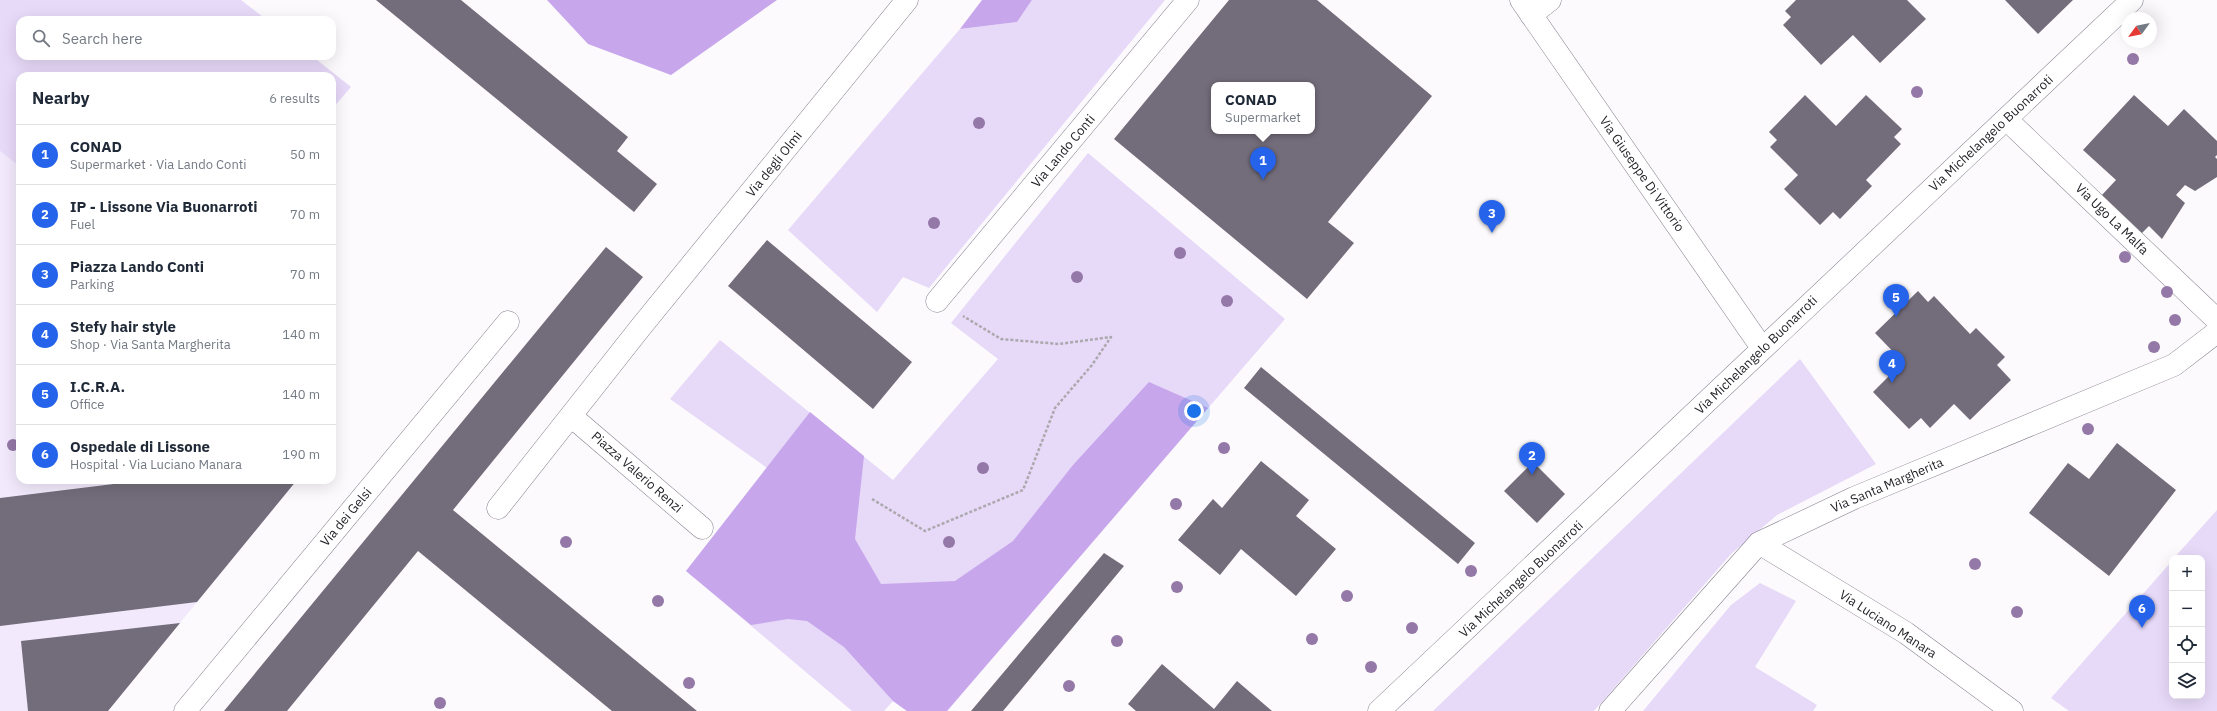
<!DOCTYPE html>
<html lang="en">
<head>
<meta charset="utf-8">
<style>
	:root { --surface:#fff; --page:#f2f2f3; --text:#1f2937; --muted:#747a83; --line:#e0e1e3; --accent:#2563eb }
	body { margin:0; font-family:"IBM Plex Sans",sans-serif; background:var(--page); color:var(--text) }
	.controls { position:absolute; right:12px; bottom:12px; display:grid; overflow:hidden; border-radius:8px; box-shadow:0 4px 16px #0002 }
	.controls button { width:36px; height:36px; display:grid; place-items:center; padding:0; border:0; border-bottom:1px solid var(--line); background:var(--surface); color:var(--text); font:20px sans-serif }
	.compass { position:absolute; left:2121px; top:12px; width:36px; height:36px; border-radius:50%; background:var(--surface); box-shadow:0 4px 16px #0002; rotate:237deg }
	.you { position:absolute; left:1194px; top:411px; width:14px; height:14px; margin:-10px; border:3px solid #fff; border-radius:50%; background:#1a73e8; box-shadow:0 0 0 6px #1a73e833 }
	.badge { display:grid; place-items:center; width:26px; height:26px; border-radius:50%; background:var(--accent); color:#fff; font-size:13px; font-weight:700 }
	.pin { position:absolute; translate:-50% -33px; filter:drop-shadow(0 1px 2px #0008) }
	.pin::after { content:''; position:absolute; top:21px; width:14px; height:12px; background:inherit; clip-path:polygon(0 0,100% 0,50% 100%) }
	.popup { position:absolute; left:1211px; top:82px; width:104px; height:52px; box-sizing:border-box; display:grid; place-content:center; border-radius:8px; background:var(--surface); filter:drop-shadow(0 1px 3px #0005); font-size:13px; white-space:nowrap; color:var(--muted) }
	.popup b { font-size:15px; color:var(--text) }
	.popup::after { content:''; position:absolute; left:50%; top:100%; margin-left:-8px; border:8px solid transparent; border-top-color:var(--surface) }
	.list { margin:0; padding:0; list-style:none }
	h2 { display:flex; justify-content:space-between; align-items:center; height:52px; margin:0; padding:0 16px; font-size:17px }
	h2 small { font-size:13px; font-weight:400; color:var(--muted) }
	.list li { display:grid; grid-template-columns:26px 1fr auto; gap:12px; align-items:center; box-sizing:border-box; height:60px; padding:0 16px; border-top:1px solid var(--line) }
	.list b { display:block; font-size:15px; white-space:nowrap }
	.list p { margin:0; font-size:13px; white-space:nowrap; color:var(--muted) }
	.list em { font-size:13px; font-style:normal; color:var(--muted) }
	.icon { flex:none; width:22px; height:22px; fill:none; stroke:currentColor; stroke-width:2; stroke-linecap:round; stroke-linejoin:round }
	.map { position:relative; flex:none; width:2217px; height:711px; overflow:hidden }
	.search { position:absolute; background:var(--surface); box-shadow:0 4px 16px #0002; left:16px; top:16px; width:320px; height:44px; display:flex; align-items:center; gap:10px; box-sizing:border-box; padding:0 14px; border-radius:12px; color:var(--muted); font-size:15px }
	.panel { position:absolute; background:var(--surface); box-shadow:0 4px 16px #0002; left:16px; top:72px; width:320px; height:412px; border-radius:12px }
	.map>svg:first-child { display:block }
	.built { fill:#f2eafc }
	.green { fill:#e7d9f8 }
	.forest { fill:#c7a6ec }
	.building { fill:#736d7b; fill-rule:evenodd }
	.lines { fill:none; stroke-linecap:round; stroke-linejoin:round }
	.minor-casing { stroke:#857f8d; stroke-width:23 }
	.path { stroke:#aba9ad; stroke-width:2.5; stroke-dasharray:3 2; stroke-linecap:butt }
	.minor { stroke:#fff; stroke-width:22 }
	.tree { fill:#9478a7 }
	.labels { text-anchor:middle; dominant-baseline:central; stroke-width:4; stroke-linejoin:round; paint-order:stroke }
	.street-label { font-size:13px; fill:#201e24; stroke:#fff }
</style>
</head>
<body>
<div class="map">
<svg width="2217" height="711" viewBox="0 0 2217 711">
	<rect width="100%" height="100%" fill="#fcfafd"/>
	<!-- built -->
	<path class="built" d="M 0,151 L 20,167 L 20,480 L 297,480 L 108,711 L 0,711 Z"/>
	<!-- green -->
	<path class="green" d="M 0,0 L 241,0 L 267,20 L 20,20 L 20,56 L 312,56 L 351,87 L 332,109 L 332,76 L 20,76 L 20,167 L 0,151 Z
		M 1032,0 L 1165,0 L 929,288 L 903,277 L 877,312 L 788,230 L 960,29 L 1017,22 Z
		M 1088,153 L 1285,319 L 947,711 L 907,711 L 893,701 L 884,711 L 852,711 L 686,571 L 767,468 L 670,399 L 720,340 L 893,480 L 998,359 L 951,323 Z
		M 1800,359 L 1876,464 L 1777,515 L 1731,554 L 1594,711 L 1433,711 Z
		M 2217,510 L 2217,711 L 2069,711 L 2051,698 L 2172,561 L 2172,696 L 2202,696 L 2202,558 L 2174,558 Z
		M 1760,583 L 1796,601 L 1755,667 L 1817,705 L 1813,711 L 1643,711 L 1731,605 Z"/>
	<!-- forest -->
	<path class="forest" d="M 547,0 L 777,0 L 671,75 L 588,44 Z
		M 982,0 L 1032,0 L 1017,22 L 960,29 Z
		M 1149,382 L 1208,408 L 947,711 L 907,711 L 893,701 L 844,647 L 807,621 L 788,619 L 751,625 L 686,571 L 810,412 L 864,456 L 855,539 L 881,584 L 955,581 L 1013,541 L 1073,465 Z"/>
	<!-- building -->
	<path class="building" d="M 376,0 L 461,0 L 628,137 L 617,151 L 657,184 L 634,212 Z
		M 1229,0 L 1317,0 L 1432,96 L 1328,222 L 1354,243 L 1307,299 L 1114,139 ZM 1214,85 L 1312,85 L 1312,131 L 1214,131 Z
		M 1796,0 L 1907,0 L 1926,19 L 1880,63 L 1853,35 L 1821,65 L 1783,25 L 1791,17 L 1785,11 Z
		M 2005,0 L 2073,0 L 2038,34 Z
		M 1805,95 L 1836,126 L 1866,95 L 1902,129 L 1894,137 L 1901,144 L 1866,180 L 1872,186 L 1840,219 L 1833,212 L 1820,225 L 1784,189 L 1798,175 L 1770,147 L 1777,140 L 1769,132 Z
		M 2134,95 L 2168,126 L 2184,109 L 2217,141 L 2217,155 L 2215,157 L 2217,159 L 2217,177 L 2195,191 L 2185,185 L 2176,195 L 2185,203 L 2162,239 L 2149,226 L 2141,234 L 2101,196 L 2116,180 L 2083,150 Z
		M 767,240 L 912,362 L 873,409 L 728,286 Z
		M 606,247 L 643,277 L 453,510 L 697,711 L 612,711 L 418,551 L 287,711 L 224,711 Z
		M 1918,291 L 1928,302 L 1934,296 L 1970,334 L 1976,328 L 2005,357 L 1997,365 L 2011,380 L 1970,420 L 1954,404 L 1930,428 L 1921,418 L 1909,429 L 1873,392 L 1903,362 L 1875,333 Z
		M 1261,367 L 1475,543 L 1458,564 L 1244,388 Z
		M 2117,443 L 2176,490 L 2109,576 L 2029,513 L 2068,463 L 2089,479 Z
		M 1261,461 L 1309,500 L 1296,516 L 1336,549 L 1296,596 L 1241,549 L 1220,575 L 1178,540 L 1213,499 L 1222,508 Z
		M 1533,462 L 1565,494 L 1537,523 L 1504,491 Z
		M 146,480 L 297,480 L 197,602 L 0,626 L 0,498 Z
		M 1104,553 L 1124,566 L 1003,711 L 971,711 Z
		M 180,623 L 108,711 L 28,711 L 21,641 Z
		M 1162,664 L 1214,709 L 1237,681 L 1272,711 L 1136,711 L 1128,704 Z"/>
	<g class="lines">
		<!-- minor casing -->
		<g class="minor-casing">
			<path id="minor" d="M 1521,0 L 1762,348
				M 1531,15 L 1550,0
				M 2006,119 L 2217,320
				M 937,301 L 1188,0
				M 571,416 L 702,528
				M 498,508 L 640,328 L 907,0
				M 1759,543 L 1906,633 L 2012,711
				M 185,711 L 508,322
				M 1379,711 L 2132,0
				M 1610,711 L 1759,543 L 1854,498 L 2174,365 L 2217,332"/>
		</g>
		<!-- path -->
		<path class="path" d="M 872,499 L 925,531 L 1023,490 L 1055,408 L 1092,365 L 1111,337 L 1059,344 L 1001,339 L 963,316"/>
		<!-- minor -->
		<use href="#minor" class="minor"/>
	</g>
	<!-- trees -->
	<g class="tree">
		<circle cx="2133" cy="59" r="6"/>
		<circle cx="1917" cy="92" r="6"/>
		<circle cx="979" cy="123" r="6"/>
		<circle cx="934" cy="223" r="6"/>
		<circle cx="1180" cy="253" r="6"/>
		<circle cx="2125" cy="257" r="6"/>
		<circle cx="1077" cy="277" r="6"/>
		<circle cx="2167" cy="292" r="6"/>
		<circle cx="1227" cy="301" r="6"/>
		<circle cx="2175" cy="320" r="6"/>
		<circle cx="2154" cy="347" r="6"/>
		<circle cx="2088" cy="429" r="6"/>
		<circle cx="13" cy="445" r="6"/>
		<circle cx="1224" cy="448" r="6"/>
		<circle cx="983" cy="468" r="6"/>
		<circle cx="1176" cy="504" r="6"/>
		<circle cx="566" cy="542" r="6"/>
		<circle cx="949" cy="542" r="6"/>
		<circle cx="1975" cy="564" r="6"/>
		<circle cx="1471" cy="571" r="6"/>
		<circle cx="1177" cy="587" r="6"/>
		<circle cx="1347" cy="596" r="6"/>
		<circle cx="658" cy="601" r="6"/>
		<circle cx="2017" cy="612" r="6"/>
		<circle cx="1412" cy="628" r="6"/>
		<circle cx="1312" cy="639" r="6"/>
		<circle cx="1117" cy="641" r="6"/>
		<circle cx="1371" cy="667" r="6"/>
		<circle cx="689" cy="683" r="6"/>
		<circle cx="1069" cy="686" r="6"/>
		<circle cx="440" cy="703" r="6"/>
	</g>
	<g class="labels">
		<!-- street labels -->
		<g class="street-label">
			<text transform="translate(1991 133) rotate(-43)">Via Michelangelo Buonarroti</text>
			<text transform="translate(1063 151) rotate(-50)">Via Lando Conti</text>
			<text transform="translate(774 164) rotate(-51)">Via degli Olmi</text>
			<text transform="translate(1642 174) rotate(55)">Via Giuseppe Di Vittorio</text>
			<text transform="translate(2112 219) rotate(44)">Via Ugo La Malfa</text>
			<text transform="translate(1756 355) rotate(-44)">Via Michelangelo Buonarroti</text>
			<text transform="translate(637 472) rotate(41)">Piazza Valerio Renzi</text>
			<text transform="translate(1887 485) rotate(-23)">Via Santa Margherita</text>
			<text transform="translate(346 517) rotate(-50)">Via dei Gelsi</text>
			<text transform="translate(1521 579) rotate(-43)">Via Michelangelo Buonarroti</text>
			<text transform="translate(1888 624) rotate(33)">Via Luciano Manara</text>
		</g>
	</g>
</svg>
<div class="controls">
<button>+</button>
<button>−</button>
<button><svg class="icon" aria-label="locate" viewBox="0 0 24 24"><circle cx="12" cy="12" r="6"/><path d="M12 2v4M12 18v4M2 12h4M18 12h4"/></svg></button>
<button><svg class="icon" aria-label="layers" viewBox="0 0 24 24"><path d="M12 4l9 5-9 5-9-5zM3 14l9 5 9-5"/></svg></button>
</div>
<svg class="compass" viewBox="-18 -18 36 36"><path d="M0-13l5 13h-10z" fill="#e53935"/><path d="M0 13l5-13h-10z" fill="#747a83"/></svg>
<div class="you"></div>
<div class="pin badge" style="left:1263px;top:180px">1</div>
<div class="popup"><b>CONAD</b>Supermarket</div>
<div class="pin badge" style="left:1532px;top:475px">2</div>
<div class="pin badge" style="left:1492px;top:233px">3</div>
<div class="pin badge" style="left:1892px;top:383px">4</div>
<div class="pin badge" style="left:1896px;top:317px">5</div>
<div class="pin badge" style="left:2142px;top:628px">6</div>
<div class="search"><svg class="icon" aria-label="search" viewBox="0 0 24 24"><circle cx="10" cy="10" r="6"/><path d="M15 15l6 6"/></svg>Search here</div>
<section class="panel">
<h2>Nearby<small>6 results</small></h2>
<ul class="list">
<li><span class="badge">1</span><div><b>CONAD</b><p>Supermarket · Via Lando Conti</p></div><em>50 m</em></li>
<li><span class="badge">2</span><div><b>IP - Lissone Via Buonarroti</b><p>Fuel</p></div><em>70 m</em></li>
<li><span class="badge">3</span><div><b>Piazza Lando Conti</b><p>Parking</p></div><em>70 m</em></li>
<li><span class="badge">4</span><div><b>Stefy hair style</b><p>Shop · Via Santa Margherita</p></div><em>140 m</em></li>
<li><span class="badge">5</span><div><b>I.C.R.A.</b><p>Office</p></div><em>140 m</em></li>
<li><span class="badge">6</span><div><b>Ospedale di Lissone</b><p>Hospital · Via Luciano Manara</p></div><em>190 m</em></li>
</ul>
</section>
</div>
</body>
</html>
